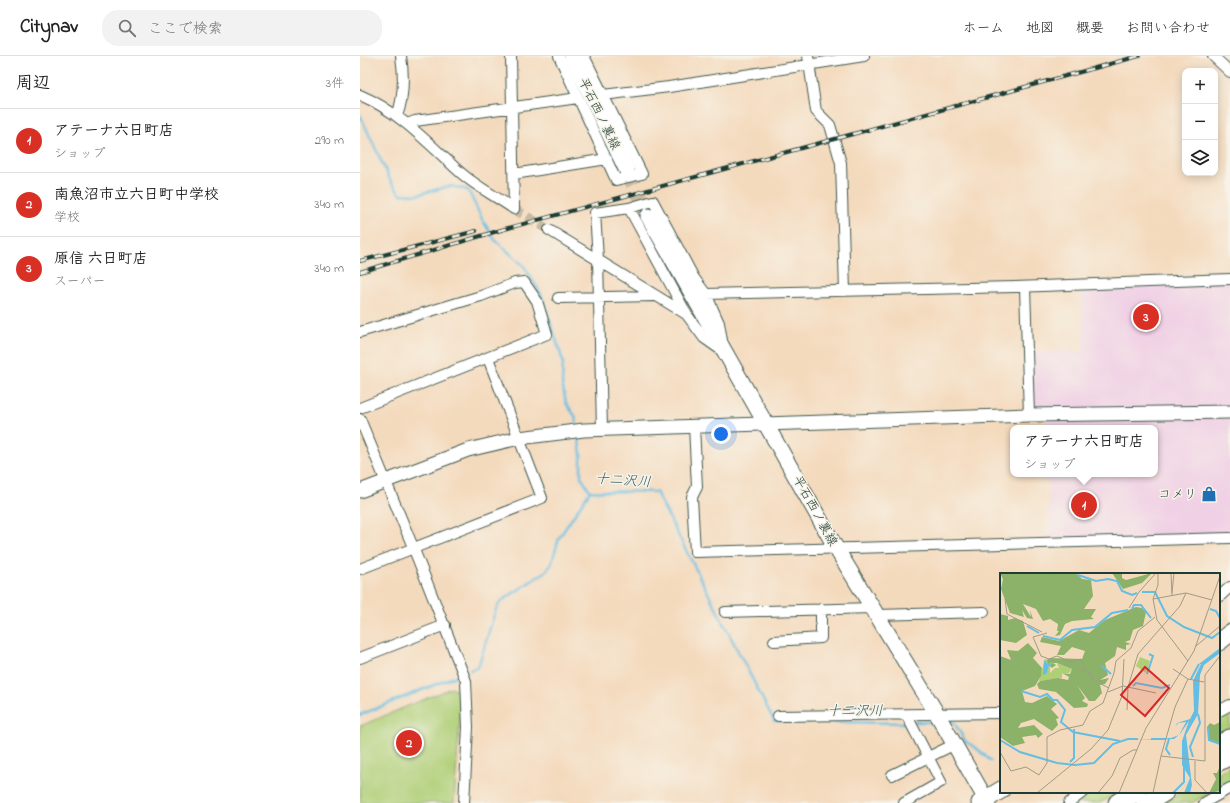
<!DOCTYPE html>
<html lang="ja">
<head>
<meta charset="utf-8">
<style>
	:root { --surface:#fff; --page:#f2f2f2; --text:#222; --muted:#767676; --line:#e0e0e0; --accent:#d93025 }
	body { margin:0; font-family:"Indie Flower","Klee One",sans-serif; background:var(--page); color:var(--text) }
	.controls { position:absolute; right:12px; top:12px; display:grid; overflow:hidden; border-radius:8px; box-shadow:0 2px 10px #0003 }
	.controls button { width:36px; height:36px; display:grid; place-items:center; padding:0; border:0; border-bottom:1px solid var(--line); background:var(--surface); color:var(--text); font:20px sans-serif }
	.you { position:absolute; left:361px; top:378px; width:14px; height:14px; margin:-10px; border:3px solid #fff; border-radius:50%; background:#1a73e8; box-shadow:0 0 0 6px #1a73e833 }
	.badge { display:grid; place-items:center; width:26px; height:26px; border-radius:50%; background:var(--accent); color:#fff; font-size:13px; font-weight:700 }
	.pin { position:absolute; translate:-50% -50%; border:2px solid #fff; box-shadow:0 1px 4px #0006 }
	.popup { position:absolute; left:650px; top:369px; width:148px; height:52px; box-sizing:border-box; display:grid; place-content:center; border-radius:8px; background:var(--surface); filter:drop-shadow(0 1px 3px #0005); font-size:13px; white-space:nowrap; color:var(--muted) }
	.popup b { font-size:15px; color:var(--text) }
	.popup::after { content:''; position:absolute; left:50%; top:100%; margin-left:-8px; border:8px solid transparent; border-top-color:var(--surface) }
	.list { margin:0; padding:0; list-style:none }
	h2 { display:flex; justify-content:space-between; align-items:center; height:52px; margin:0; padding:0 16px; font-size:17px }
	h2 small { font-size:13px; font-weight:400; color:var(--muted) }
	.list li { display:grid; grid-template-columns:26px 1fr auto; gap:12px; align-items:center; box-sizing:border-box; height:64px; padding:0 16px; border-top:1px solid var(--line) }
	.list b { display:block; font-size:15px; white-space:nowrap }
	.list p { margin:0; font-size:13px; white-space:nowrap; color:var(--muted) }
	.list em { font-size:13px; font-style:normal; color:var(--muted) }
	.icon { flex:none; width:22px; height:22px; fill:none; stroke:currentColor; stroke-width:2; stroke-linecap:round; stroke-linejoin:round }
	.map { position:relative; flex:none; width:870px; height:747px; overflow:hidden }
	header { display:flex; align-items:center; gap:24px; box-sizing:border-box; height:56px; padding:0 20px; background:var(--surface); border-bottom:1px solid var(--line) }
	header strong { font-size:19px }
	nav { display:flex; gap:22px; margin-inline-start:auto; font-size:14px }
	.search { width:280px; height:36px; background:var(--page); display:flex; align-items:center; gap:10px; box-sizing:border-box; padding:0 14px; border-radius:16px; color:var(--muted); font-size:15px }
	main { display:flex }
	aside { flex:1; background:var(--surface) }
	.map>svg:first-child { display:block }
	.built { fill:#f0d0e5 }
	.green { fill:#afcf77; stroke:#678656 }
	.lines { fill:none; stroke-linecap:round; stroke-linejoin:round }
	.stream { stroke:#64bde2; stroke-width:2.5 }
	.minor-tunnel { stroke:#c9bba2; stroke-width:10; stroke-dasharray:10 5; stroke-linecap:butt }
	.secondary-tunnel { stroke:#c9bba2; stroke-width:15; stroke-dasharray:15 8; stroke-linecap:butt }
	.minor-casing { stroke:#3f5549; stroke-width:12 }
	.tertiary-casing { stroke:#3f5549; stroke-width:15 }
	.secondary-casing { stroke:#3f5549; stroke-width:17 }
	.trunk-casing { stroke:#3f5549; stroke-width:19 }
	.motorway-casing { stroke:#3f5549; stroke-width:21 }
	.minor { stroke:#fff; stroke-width:10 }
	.tertiary { stroke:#fff; stroke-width:13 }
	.secondary { stroke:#fff; stroke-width:15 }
	.trunk { stroke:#fff; stroke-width:17 }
	.motorway { stroke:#fff; stroke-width:19 }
	.rail-casing { stroke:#1f3d34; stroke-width:4 }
	.rail { stroke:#f7f3e8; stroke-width:2.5; stroke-dasharray:8; stroke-linecap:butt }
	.labels { text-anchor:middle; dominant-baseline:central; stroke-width:3; stroke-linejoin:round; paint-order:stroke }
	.street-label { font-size:13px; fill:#1f3d34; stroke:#f7f3e8 }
	.poi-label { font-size:13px; fill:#1f3d34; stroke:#f7f3e8; text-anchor:end }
	.water-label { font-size:14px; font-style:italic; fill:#305d60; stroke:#f7f3e8 }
	.inset-river { fill:none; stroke:#64bde2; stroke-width:2 }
	.inset-road { fill:none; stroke:#9f9b86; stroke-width:1 }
	.view { fill:#d62828; fill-opacity:0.15; stroke:#d62828; stroke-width:2 }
	.inset-edge { fill:none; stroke:#1f3d34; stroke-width:2 }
</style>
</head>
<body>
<header>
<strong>Citynav</strong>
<div class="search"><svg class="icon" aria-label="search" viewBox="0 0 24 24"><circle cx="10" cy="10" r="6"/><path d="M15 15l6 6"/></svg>ここで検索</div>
<nav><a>ホーム</a><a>地図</a><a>概要</a><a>お問い合わせ</a></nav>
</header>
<main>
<aside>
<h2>周辺<small>3件</small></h2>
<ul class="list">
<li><span class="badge">1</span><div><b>アテーナ六日町店</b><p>ショップ</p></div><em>290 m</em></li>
<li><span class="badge">2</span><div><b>南魚沼市立六日町中学校</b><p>学校</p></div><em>340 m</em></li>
<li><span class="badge">3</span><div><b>原信 六日町店</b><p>スーパー</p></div><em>340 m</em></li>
</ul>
</aside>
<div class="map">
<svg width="870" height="747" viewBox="0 0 870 747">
	<rect width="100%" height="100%" fill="#f7f3e8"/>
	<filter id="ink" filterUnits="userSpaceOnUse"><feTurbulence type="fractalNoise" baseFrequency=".025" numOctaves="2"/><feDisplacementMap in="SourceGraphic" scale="8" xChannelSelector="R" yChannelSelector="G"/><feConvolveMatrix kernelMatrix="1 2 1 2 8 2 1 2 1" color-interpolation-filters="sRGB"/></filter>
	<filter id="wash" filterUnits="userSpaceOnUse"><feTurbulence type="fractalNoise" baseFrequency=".012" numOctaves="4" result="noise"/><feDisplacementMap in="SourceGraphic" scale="16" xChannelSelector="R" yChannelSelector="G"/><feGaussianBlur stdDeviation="0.9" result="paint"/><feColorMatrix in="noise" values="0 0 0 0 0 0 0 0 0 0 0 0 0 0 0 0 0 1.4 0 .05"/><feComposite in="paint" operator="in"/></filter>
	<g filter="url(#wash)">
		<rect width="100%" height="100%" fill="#f4dabd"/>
		<!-- built -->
		<path class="built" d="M 870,223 L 870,482 L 689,487 L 688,418 L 795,418 L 795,372 L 686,372 L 686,359 L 669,359 L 667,296 L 724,295 L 721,229 Z"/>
		<!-- green -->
		<path class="green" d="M 91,632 L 98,635 L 101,648 L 94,747 L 0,747 L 0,670 Z
			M 870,655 L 870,673 L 859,679 L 859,661 Z
			M 870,710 L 870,726 L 859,732 L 859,716 Z
			M 726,736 L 759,736 L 740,747 L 711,747 Z
			M 823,736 L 851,736 L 832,747 L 804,747 Z"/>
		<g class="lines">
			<!-- stream -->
			<path class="stream" d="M 0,59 L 31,126 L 40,138 L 56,139 L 90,130 L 108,134 L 123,165 L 135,184 L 164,210 L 181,238 L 203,305 L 202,327 L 206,347 L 215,360 L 217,371
				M 218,378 L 221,398 L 221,421 L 230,435
				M 230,435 L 296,436 L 414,665 L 547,667
				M 110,614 L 118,611 L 136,553 L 140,546 L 185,516 L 191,509 L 199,482 L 230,435
				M 0,659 L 96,620
				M 554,666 L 575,666
				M 588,666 L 593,665 L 606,686 L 615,691 L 631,705"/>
		</g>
	</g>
	<g filter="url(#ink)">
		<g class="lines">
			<!-- minor-tunnel -->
			<path class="minor-tunnel" d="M 154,153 L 189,174"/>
			<!-- secondary-tunnel -->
			<path class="secondary-tunnel" d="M 267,115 L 288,160"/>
			<!-- minor casing -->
			<g class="minor-casing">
				<path id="minor" d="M 151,0 L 154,153
					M 199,0 L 256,124 L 282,118 L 224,0
					M 448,0 L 456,55 L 470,69 L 481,107 L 485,235
					M 853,0 L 870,16
					M 0,39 C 40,56 69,88 101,117 C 117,131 137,141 154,153
					M 243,39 L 309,31 L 504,0
					M 37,60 C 44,41 44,20 41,0
					M 47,68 L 55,65 L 218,42
					M 154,118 L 247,103
					M 293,145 L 334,222 L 346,238 L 359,267 L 364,296 L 344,282 L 327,259 L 269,152 Z
					M 189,174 L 326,258
					M 665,231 L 669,359
					M 346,238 L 655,231 L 870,223
					M 198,242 L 295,240
					M 0,276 L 121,240 L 155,227 L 164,226 L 177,245 L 187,278 L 0,352
					M 0,363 L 53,491 L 106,625 L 108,671 L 104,747
					M 334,370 L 337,431 L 332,441 L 335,496 L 870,482
					M 242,373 L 238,203 L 235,157 L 269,152
					M 0,513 L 182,442 L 128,302
					M 859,541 L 870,531
					M 365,556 L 512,552
					M 517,559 L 624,556
					M 414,585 L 461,582 L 461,553
					M 0,602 L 85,569
					M 859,655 L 870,649
					M 418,660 L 641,657
					M 532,719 L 595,688
					M 544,747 L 581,726 L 547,660
					M 709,747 L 723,736
					M 844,747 L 870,732"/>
			</g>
			<!-- tertiary casing -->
			<g class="tertiary-casing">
				<path id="tertiary" d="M 0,435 L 108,394 L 159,382 L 224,374 L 669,359 L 870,356"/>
			</g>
			<!-- secondary casing -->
			<g class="secondary-casing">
				<path id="secondary" d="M 212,0 L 267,115
					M 288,160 L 476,492 L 577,658 L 628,747"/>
			</g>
			<!-- trunk casing -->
			<g class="trunk-casing">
				<path id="trunk" d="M 859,586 L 870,577
					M 620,747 L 641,734"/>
			</g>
			<!-- motorway casing -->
			<g class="motorway-casing">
				<path id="motorway" d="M 859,689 L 870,683
					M 859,705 L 870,699
					M 758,747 L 776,736
					M 786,747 L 804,736"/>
			</g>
			<!-- minor -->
			<use href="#minor" class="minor"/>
			<!-- tertiary -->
			<use href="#tertiary" class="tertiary"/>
			<!-- secondary -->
			<use href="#secondary" class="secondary"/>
			<!-- trunk -->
			<use href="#trunk" class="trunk"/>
			<!-- motorway -->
			<use href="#motorway" class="motorway"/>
			<!-- rail casing -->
			<g class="rail-casing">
				<path id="rail" d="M 0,205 L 116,175
					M 0,216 L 141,174 L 779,0"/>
			</g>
			<!-- rail -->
			<use href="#rail" class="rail"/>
		</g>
	</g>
	<!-- icons -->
	<defs>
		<g id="shop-bare" transform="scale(1.2)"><path d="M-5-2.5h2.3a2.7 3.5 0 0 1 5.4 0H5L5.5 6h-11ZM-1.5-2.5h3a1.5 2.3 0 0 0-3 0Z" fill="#1f6fb2" stroke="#f7f3e8" stroke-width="2.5" paint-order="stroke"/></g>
	</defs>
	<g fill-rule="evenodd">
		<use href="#shop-bare" x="849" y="438"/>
	</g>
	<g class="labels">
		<!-- street labels -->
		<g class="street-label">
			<text transform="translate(239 58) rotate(64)">平石西ノ裏線</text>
			<text transform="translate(455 455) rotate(61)">平石西ノ裏線</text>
		</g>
		<!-- poi labels -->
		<g class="poi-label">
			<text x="837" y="438">コメリ</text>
		</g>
		<!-- water labels -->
		<g class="water-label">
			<text transform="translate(263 425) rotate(4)">十二沢川</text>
			<text x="495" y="655">十二沢川</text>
		</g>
	</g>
	<!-- overview -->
	<g transform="translate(640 517)">
		<rect width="220" height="220" fill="#f4dabd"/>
		<path d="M 140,84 L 150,88 L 146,100 L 136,93 ZM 45,86 L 53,88 L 54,93 L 50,94 L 50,100 L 55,95 L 59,95 L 57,90 L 72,96 L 69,100 L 62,100 L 62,105 L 39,108 Z" fill="#afcf77"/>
		<path d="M 0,0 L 76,0 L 82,6 L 91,7 L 93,23 L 84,36 L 96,36 L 91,44 L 94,46 L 72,48 L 65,51 L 60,62 L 55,63 L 59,58 L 57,58 L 58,51 L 50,46 L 43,48 L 36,36 L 23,31 L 31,44 L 30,37 L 33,46 L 27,45 L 22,37 L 24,44 L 10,40 L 1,16 L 3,6 ZM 112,0 L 122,0 L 122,5 L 126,7 L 152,0 L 142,10 L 123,16 ZM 136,34 L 142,35 L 146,39 L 143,53 L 133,57 L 130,67 L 125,69 L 131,71 L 126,72 L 126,77 L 117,74 L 115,83 L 105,90 L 108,102 L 100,107 L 109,105 L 105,111 L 100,112 L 102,120 L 95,128 L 89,128 L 77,112 L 85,125 L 82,128 L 88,131 L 87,134 L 74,135 L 56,119 L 39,116 L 37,111 L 40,108 L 58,105 L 68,107 L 69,104 L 62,100 L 70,101 L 72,96 L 57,90 L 53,90 L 56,92 L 52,95 L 50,93 L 53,89 L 48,91 L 47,87 L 50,85 L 82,86 L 85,78 L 72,74 L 64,82 L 57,82 L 61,73 L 40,69 L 42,64 L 59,68 L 79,57 L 89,60 L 105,47 ZM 0,41 L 8,43 L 8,47 L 15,45 L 23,48 L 27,62 L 16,70 L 0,67 ZM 28,70 L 37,80 L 33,85 L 42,95 L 41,103 L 35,113 L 22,118 L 25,129 L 32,130 L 47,123 L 57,131 L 51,136 L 59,145 L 56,146 L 58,152 L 52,158 L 34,146 L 21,150 L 18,155 L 34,152 L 43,161 L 38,165 L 36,162 L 22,164 L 25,170 L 13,173 L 0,164 L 0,83 L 11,87 L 7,77 L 18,78 ZM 220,149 L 220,178 L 220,171 L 209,168 L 207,154 L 210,150 L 214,152 ZM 220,193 L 220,218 L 209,220 L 216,206 L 213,200 L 217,200 Z" fill="#8bb268"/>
		<path d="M 220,75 L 220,80 L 204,92 L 200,102 L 198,141 L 186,162 L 192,212 L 190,220 L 184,220 L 190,205 L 182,192 L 182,168 L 189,148 L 180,161 L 174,166 L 135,167 L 171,165 L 179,162 L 186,149 L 178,150 L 175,154 L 177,150 L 190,146 L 194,138 L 193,108 L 201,91 L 199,91 ZM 44,87 L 48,91 L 53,90 L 48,94 L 47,100 L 43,102 Z" fill="#64bde2"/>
		<path class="inset-river" d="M 78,2 L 96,8 L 108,6M 108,6 L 117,8 L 122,18 L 132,22 L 137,20M 142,19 L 155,19 L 167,43 L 184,54 L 212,65 L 220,59M 132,36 L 134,32 L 141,32 L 151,45M 210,36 L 216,38 L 220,45M 27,53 L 39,60M 43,63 L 60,67 L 72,57 L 95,54 L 112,40 L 128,37M 102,93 L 111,101M 147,101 L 153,83 L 149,81M 191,106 L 199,91M 133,113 L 136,110 L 162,115 L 170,112M 21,118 L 40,124 L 47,121 L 53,127 L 57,127 L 65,137 L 61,149 L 73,159 L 120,168M 208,155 L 209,167 L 220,171M 151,166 L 166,166M 169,166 L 166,176 L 170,182M 0,167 L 20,179 L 57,190 L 75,192 L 94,190 L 113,171 L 128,166 L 138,166M 193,184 L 190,174 L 200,150 L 198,141M 70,189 L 74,185 L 74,156M 173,220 L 184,209 L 184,188"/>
		<path class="inset-road" d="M 171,0 L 172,22M 172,20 L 174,0M 5,26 L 7,41 L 42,59M 153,26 L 157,47 L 188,88M 153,26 L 186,20 L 212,27M 153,26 L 158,12 L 158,1M 129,35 L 139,19 L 156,0M 47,60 L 33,64 L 41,83 L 49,86 L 57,83 L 71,89 L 81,86 L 84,92M 196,73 L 220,53M 83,95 L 82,97 L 89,100 L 94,108 L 102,108 L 101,111 L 109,115M 173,96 L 188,106 L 204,109M 108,119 L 123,113 L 156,120M 127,137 L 128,114 L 138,81 L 180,33 L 186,20M 0,179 L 11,198 L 26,194 L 39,202 L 47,190 L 47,164 L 60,157 L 83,152 L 90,138 L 103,130 L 114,100 L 116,88 L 131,75 L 138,58 L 155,44M 161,183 L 175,134 L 188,106M 195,188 L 195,207 L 207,220M 37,220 L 91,176 L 108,157 L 122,123 L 124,86M 98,220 L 112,203 L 120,185 L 133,177 L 137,177M 119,220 L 146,155 L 194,78 L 220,3M 153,220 L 161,183 L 205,188 L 205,102 L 220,83"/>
		<path class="view" d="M 145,94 L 169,115 L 145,143 L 121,122 Z"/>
		<rect width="220" height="220" class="inset-edge"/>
	</g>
</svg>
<div class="controls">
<button>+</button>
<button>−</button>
<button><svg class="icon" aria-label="layers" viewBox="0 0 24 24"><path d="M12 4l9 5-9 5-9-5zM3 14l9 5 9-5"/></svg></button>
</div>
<div class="you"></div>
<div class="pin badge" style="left:724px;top:449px">1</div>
<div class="popup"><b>アテーナ六日町店</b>ショップ</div>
<div class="pin badge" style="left:49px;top:687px">2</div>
<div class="pin badge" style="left:786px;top:261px">3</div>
</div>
</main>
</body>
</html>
